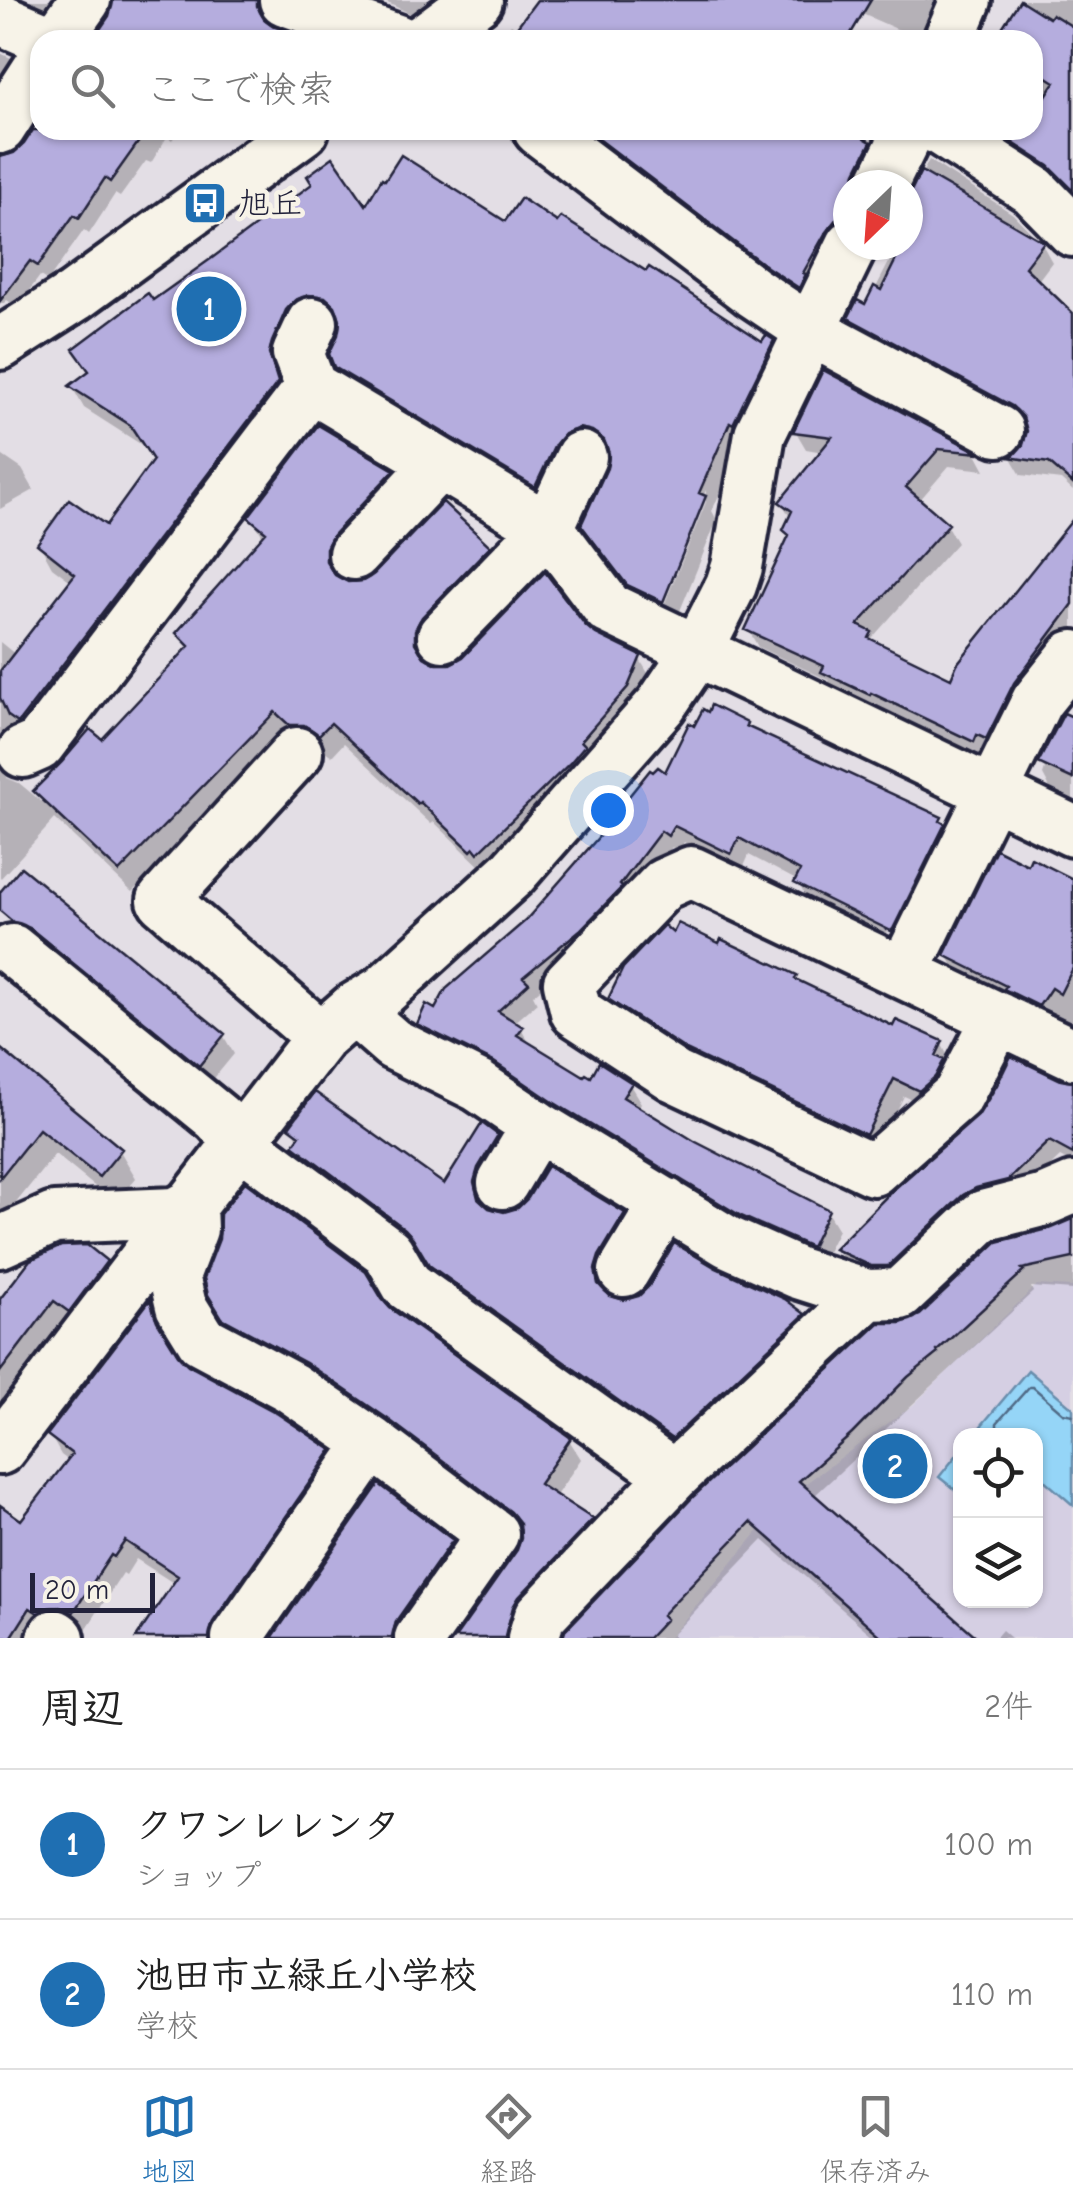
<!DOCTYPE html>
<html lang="ja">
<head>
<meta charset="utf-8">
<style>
	:root { --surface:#fff; --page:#f2f2f2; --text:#222; --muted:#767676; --line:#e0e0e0; --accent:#1f6fb2 }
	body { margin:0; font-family:"Comic Neue","Klee One",sans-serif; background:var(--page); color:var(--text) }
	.controls { position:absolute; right:30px; bottom:30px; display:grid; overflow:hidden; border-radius:20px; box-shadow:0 2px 8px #0004 }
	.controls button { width:90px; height:90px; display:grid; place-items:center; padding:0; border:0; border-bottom:2px solid var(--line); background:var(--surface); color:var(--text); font:50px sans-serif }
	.compass { position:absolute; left:833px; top:170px; width:90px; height:90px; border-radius:50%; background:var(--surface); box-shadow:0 2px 8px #0004; rotate:205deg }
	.scale { position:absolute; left:30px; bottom:25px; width:125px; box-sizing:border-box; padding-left:10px; border:5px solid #22223b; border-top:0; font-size:28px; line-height:35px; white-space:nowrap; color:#22223b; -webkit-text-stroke:8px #f7f3e8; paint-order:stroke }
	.you { position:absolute; left:608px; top:810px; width:35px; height:35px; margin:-25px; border:8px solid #fff; border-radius:50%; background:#1a73e8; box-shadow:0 0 0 15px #1a73e833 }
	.badge { display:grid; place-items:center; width:65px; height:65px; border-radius:50%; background:var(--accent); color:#fff; font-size:32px; font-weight:700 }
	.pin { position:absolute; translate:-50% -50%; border:5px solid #fff; box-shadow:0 2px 10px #0006 }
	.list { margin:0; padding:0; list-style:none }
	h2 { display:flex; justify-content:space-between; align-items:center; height:130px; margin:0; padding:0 40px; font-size:42px }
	h2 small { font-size:32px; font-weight:400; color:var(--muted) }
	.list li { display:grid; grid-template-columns:65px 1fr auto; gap:30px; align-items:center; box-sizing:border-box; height:150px; padding:0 40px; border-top:2px solid var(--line) }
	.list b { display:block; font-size:38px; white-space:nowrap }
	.list p { margin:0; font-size:32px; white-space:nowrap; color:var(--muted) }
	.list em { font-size:32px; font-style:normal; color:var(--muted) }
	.icon { flex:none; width:55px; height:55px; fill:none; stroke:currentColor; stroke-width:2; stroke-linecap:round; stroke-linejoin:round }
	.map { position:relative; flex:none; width:1073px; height:1638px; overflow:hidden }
	.search { position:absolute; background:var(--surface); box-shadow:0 2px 8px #0004; left:30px; right:30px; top:30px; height:110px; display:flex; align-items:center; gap:25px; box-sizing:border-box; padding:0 35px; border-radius:30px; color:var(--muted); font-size:38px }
	.sheet { height:430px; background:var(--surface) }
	nav { display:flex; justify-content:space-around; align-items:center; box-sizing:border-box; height:140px; border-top:2px solid var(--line); background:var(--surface); font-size:28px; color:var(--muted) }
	nav a { display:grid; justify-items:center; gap:5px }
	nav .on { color:var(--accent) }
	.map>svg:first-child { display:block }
	.built { fill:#d5cfe3; fill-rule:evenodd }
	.water { fill:#95d5f7; stroke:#678dac; stroke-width:2.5 }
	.shadow { fill:#0003; fill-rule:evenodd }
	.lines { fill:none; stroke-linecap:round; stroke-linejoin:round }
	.shore { stroke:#506a86; stroke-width:2.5 }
	.building { fill:#b5adde; stroke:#22223b; stroke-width:2.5 }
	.minor-casing { stroke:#22223b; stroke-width:58 }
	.minor { stroke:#f7f3e8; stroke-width:50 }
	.labels { text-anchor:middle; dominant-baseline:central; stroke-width:9; stroke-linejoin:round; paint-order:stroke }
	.poi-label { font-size:32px; fill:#22223b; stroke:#f7f3e8; text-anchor:start }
</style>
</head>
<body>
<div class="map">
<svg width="1073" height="1638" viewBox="0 0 1073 1638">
	<rect width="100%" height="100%" fill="#e3dee5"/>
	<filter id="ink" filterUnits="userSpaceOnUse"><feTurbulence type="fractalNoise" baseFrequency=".01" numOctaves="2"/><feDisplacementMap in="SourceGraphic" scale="20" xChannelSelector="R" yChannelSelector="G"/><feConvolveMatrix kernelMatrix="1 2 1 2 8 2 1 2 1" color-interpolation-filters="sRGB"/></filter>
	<g filter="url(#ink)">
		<!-- built -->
		<path class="built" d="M 1037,1285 L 1073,1287 L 1073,1638 L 669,1638 L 787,1497 L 913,1405 ZM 960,1436 L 1036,1436 L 1036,1600 L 960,1600 Z"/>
		<!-- water -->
		<path class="water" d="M 1028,1370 L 1073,1408 L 1073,1505 L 1036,1473 L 1036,1436 L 992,1435 L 981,1426 Z
			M 960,1451 L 960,1494 L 939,1477 Z"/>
		<!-- shadow -->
		<path class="shadow" d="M 0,0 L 71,0 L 55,23 Z
			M 116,0 L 273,0 L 267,8 L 265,23 L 304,40 L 95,40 L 111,17 Z
			M 335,0 L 437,0 L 420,18 L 381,0 L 373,13 Z
			M 551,0 L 789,0 L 836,40 L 499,40 L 511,24 L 518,29 Z
			M 830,0 L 953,0 L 935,40 L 922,40 Z
			M 1023,0 L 1073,0 L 1073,194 L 1066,187 L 976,130 L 1033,130 L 1033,40 L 997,40 Z
			M 0,53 L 11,58 L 21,75 L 0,106 Z
			M 40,123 L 40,130 L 179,130 L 172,140 L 167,137 L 151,163 L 146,161 L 120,197 L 115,194 L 89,234 L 84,230 L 48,281 L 40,276 L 17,307 L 7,300 L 3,304 L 0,302 L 0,159 L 13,156 L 25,146 Z
			M 576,130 L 845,130 L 869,144 L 879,161 L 868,185 L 848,185 L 848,232 L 809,304 Z
			M 929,160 L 1013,214 L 1042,244 L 1052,262 L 1037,282 L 1073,317 L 1073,491 L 1061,480 L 1021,475 L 1011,458 L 1025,447 L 1029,431 L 1025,424 L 862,336 L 851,318 L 866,307 L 898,245 L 908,245 L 908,201 Z
			M 366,209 L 506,224 L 763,344 L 772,342 L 784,364 L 742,443 L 712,511 L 717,520 L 675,623 L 642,607 L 597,547 L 584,524 L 612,456 L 609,453 L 593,449 L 548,507 L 350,389 L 337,366 L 343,322 L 338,318 L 324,315 L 289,405 L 12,756 L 6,771 L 7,778 L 19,783 L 42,802 L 37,792 L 102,743 L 189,650 L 179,633 L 264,538 L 251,517 L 392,472 L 405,493 L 337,571 L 337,579 L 348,585 L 364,584 L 488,548 L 501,569 L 426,653 L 426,661 L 436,666 L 451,666 L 584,628 L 639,658 L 652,680 L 485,871 L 434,822 L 431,824 L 344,743 L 332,756 L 318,746 L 288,732 L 132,892 L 55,819 L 0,879 L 0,642 L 16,655 L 72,582 L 52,567 L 40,545 L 107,529 L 155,461 L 145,447 L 84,408 L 72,387 L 90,373 L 77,350 L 153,303 ZM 706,490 L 706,502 L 660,615 L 656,613 Z
			M 824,373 L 977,455 L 985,470 L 949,466 L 919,501 L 947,526 L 957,543 L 872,638 L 876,644 L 952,681 L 1073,525 L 1073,633 L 984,758 L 834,689 L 828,680 L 758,647 L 748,629 L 790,538 L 786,530 L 791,519 L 782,503 L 823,452 L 806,449 L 796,432 Z
			M 0,454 L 22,469 L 34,490 L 0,509 Z
			M 1073,720 L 1073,803 L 1053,794 L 1043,775 L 1045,769 L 1041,763 Z
			M 746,725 L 748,729 L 940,819 L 951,837 L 901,948 L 889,941 L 945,828 L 940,828 L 884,939 L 807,901 L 798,881 L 749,855 L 742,871 L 684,842 L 679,852 L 672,847 L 590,947 L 533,995 L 537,1003 L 513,1024 L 521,1028 L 531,1046 L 585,1080 L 630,1085 L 641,1103 L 637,1109 L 695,1144 L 827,1212 L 838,1230 L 821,1264 L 754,1234 L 430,1042 L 420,1024 L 436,1013 L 527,923 L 666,776 Z
			M 1029,868 L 1073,881 L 1073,1034 L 957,973 L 947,955 Z
			M 36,930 L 223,1035 L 234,1054 L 211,1082 L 46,948 Z
			M 674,937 L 795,977 L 799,984 L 894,1029 L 941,1043 L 951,1062 L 931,1108 L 904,1096 L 877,1152 L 701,1069 L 622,1017 L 611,999 Z
			M 0,1052 L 120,1151 L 136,1178 L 115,1203 L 55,1154 L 0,1223 Z
			M 1060,1082 L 1073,1085 L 1073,1164 L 1060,1157 L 1018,1197 L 899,1283 L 847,1266 L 837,1249 Z
			M 292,1127 L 445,1188 L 497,1136 L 508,1156 L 488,1189 L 484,1203 L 486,1209 L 502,1214 L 623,1215 L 635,1235 L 610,1277 L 605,1291 L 606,1296 L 624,1302 L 803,1315 L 814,1335 L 684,1457 L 443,1285 L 427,1258 L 419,1249 L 307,1165 L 296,1146 L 299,1140 Z
			M 1073,1221 L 1073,1290 L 1031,1287 L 1033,1292 L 813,1497 L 974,1638 L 875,1638 L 763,1540 L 672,1635 L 674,1638 L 566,1638 L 901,1325 L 921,1317 L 1053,1230 Z
			M 105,1263 L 120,1288 L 0,1448 L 0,1302 Z
			M 210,1294 L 380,1301 L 569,1440 L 581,1459 L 555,1497 L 591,1520 L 603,1540 L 519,1638 L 458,1638 L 519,1552 L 523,1530 L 402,1439 L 237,1338 Z
			M 150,1304 L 160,1322 L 166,1341 L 186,1367 L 330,1452 L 341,1472 L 226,1638 L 139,1638 L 175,1584 L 136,1559 L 126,1575 L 123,1573 L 85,1631 L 72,1626 L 44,1638 L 0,1638 L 0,1516 L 21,1524 L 69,1461 L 61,1455 L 50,1435 Z
			M 452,1542 L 463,1562 L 409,1638 L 275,1638 Z
			M 1002,1630 L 1011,1638 L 995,1638 Z"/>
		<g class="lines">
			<!-- shore -->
			<path class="shore" d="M 997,1436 L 997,1423 L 1029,1387 L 1033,1387 L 1063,1413 L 1073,1415"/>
		</g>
		<!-- building -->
		<path class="building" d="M 113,0 L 257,0 L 257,6 L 264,19 L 275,27 L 312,40 L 99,40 L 94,38 L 109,16 Z
			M 537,0 L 871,0 L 847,40 L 507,40 Z
			M 1020,0 L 1049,18 L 1052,14 L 1073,27 L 1073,190 L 1049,166 L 993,130 L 1033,130 L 1033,115 L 1055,82 L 1033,68 L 1033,40 L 994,40 Z
			M 33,130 L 147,130 L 110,182 L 105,178 L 79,218 L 74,215 L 38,266 L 30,261 L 0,301 L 0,157 L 14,153 L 24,144 Z
			M 587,130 L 850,130 L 871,142 L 856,172 L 854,185 L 848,185 L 848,204 L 826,232 L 803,273 L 806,274 L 799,288 L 767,267 Z
			M 401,155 L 505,221 L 521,198 L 557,222 L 561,217 L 646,271 L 649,267 L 762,341 L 766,335 L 774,340 L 733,424 L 730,422 L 699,493 L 706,496 L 663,602 L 627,585 L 581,525 L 607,468 L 609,454 L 604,440 L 592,431 L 579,428 L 564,434 L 555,445 L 535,487 L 334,367 L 329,354 L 338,335 L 340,320 L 335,306 L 325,297 L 309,295 L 295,300 L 286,310 L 272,342 L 269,353 L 278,382 L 18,723 L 8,716 L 0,698 L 0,671 L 75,574 L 37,544 L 69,499 L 106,525 L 153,460 L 130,425 L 69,386 L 89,371 L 73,349 L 148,293 L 153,300 L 212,258 L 312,184 L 307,176 L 333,157 L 366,205 L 382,178 L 385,180 Z
			M 921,171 L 1044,242 L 1025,267 L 1073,313 L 1073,484 L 1049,463 L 1008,457 L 1014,455 L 1023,445 L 1027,431 L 1023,417 L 1012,406 L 848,318 L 857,300 L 865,304 L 874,286 L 881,290 L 903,245 L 908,245 L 908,197 Z
			M 823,370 L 979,453 L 939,449 L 906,487 L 949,524 L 858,625 L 872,632 L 869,638 L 951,678 L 957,664 L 1073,519 L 1073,604 L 1014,683 L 986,739 L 977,735 L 974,742 L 871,693 L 870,695 L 821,672 L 824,666 L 745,630 L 789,535 L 783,530 L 792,511 L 779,502 L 832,437 L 793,432 Z
			M 318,425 L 394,470 L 333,535 L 326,548 L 326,561 L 335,575 L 348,582 L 363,581 L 374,574 L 443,502 L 490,546 L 422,617 L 415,630 L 415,643 L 424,657 L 437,664 L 450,664 L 463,657 L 545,572 L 586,626 L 596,634 L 641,656 L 628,687 L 581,741 L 585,745 L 570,763 L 478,853 L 474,848 L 471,851 L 420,802 L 418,804 L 331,723 L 319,735 L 304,725 L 289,725 L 275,712 L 119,872 L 33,791 L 62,762 L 90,729 L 102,739 L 189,646 L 176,633 L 266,532 L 248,517 Z
			M 711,705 L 747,723 L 746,726 L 942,817 L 940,821 L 945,824 L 893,929 L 891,931 L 794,883 L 800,871 L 739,838 L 731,854 L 674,826 L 668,836 L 661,831 L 620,885 L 622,887 L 580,930 L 523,977 L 529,983 L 498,1011 L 523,1027 L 517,1035 L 584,1076 L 586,1074 L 591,1077 L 599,1062 L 632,1083 L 623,1097 L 696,1142 L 829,1210 L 811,1247 L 741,1216 L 553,1102 L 494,1062 L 417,1024 L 426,1004 L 435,1009 L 446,989 L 525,921 L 616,817 L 614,815 L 650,770 L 653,772 L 658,767 L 665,772 L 689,723 L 694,726 L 703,709 L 708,712 Z
			M 1064,713 L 1073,717 L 1073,779 L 1038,763 Z
			M 996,849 L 1028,865 L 1031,858 L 1073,879 L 1073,968 L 1060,994 L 1051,988 L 1039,1006 L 1004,989 L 1006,986 L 944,955 Z
			M 21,867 L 225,1034 L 199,1066 L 30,928 L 13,922 L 0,911 L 0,892 Z
			M 678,923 L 719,943 L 721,939 L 797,975 L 795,979 L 893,1026 L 896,1020 L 943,1041 L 936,1056 L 944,1060 L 935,1077 L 919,1091 L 894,1079 L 866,1135 L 688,1051 L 608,999 L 623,968 L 664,925 L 673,933 Z
			M 0,1048 L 122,1149 L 99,1177 L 39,1129 L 0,1178 Z
			M 1011,1056 L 1061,1080 L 1073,1082 L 1073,1154 L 1049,1141 L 1008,1180 L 976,1188 L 963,1195 L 888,1266 L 871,1266 L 834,1249 L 892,1191 L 978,1116 L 997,1085 Z
			M 315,1092 L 444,1184 L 482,1123 L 498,1135 L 478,1168 L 474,1182 L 478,1198 L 489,1208 L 504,1212 L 518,1208 L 528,1198 L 547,1166 L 625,1213 L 599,1256 L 595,1269 L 598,1284 L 610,1296 L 624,1300 L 639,1296 L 649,1286 L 674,1243 L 716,1268 L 785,1299 L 805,1314 L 672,1439 L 429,1265 L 413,1238 L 405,1229 L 293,1145 L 300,1135 L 289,1127 Z
			M 245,1182 L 366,1272 L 382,1299 L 390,1308 L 571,1438 L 539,1484 L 593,1519 L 519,1597 L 513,1607 L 505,1638 L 455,1638 L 517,1550 L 521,1538 L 520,1523 L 511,1512 L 388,1419 L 306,1363 L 222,1318 L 208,1295 L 204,1278 L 219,1239 L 220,1214 Z
			M 1073,1219 L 1073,1258 L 1022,1269 L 1024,1271 L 937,1351 L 938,1353 L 908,1377 L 852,1434 L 799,1481 L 978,1638 L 883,1638 L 751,1522 L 662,1615 L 666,1619 L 648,1638 L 563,1638 L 565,1631 L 694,1496 L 879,1323 L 901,1323 L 920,1315 L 997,1242 L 1052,1228 Z
			M 87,1245 L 107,1261 L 69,1312 L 54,1301 L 0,1372 L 0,1299 L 30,1260 L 61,1246 Z
			M 150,1300 L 157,1321 L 178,1355 L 188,1365 L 275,1412 L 332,1450 L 213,1622 L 209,1638 L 136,1638 L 178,1576 L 125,1541 L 114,1557 L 111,1555 L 73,1613 L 59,1607 L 44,1609 L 38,1613 L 30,1608 L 11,1638 L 0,1638 L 0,1505 L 21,1520 L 72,1454 L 47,1435 Z
			M 379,1484 L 453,1540 L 396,1621 L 392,1638 L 272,1638 Z"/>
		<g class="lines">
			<!-- minor casing -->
			<g class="minor-casing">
				<path id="minor" d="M 285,0 L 397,40
					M 0,19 L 49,40
					M 57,40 L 85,0
					M 423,40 L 477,0
					M 949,40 L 966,0
					M 0,128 L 40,66
					M 539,130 L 750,290 L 810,330 L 998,431
					M 940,130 L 1033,190 L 1073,231
					M 882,185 L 909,130
					M 0,344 L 75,296 L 303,130
					M 311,387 L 298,353 L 312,323
					M 354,554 L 439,464
					M 443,636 L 548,528 L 581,457
					M 23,752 L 39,745 L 311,387 L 548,528 L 608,608 L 1073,831
					M 297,753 L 163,900 L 321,1037
					M 12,950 L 218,1118 L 240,1142 L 388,1252 L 407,1285 L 674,1476
					M 904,972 L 1037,701 L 1073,656
					M 353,1009 L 393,1044 L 478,1086 L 537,1126 L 728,1242 L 798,1273 L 867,1295
					M 998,1018 L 958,1095 L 873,1170 L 674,1076 L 576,1012 L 569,983 L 664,884 L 691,872 L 1073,1054
					M 503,1183 L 537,1126
					M 191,1205 L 192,1229 L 174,1276 L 181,1306 L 202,1340 L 290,1387 L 372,1443 L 493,1534 L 420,1638
					M 0,1242 L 54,1218 L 176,1213 L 191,1205 L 321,1037 L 353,1009 L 383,991 L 512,874 L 661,705 L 698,650 L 731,585 L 737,567 L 760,434 L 852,245
					M 624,1271 L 665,1203
					M 0,1449 L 148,1255 L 176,1213
					M 53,1638 L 55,1635 L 59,1638
					M 237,1638 L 372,1443
					M 533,1638 L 540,1616 L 674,1476 L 867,1295 L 900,1294 L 983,1216 L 1045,1200 L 1073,1188"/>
			</g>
			<!-- minor -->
			<use href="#minor" class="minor"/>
		</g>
	</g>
	<!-- icons -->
	<defs>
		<g id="bus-square" transform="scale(2.25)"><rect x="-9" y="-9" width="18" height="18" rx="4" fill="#1f6fb2" stroke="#f7f3e8"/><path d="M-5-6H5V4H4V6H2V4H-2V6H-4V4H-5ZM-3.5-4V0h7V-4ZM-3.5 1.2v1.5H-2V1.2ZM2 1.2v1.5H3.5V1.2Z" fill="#fff"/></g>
	</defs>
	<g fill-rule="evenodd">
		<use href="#bus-square" x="205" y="203"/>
	</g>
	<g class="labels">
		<!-- poi labels -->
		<g class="poi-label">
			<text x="238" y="203">旭丘</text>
		</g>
	</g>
</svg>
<div class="controls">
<button><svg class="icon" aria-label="locate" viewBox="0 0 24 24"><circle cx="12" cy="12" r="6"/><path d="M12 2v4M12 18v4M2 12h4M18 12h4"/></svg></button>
<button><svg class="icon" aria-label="layers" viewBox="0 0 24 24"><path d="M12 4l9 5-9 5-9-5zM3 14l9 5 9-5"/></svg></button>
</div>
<svg class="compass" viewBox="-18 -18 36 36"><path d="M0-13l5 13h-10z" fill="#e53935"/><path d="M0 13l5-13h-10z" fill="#767676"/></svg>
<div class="scale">20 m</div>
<div class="you"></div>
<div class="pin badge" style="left:209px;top:309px">1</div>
<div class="pin badge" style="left:895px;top:1466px">2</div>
<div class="search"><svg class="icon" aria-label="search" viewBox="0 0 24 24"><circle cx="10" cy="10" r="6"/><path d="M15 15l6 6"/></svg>ここで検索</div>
</div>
<section class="sheet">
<h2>周辺<small>2件</small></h2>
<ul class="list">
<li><span class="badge">1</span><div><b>クワンレレンタ</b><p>ショップ</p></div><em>100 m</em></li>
<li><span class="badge">2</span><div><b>池田市立緑丘小学校</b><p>学校</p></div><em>110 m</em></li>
</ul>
</section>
<nav>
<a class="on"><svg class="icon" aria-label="map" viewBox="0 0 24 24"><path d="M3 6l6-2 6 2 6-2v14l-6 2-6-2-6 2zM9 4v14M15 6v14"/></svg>地図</a>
<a><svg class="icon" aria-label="directions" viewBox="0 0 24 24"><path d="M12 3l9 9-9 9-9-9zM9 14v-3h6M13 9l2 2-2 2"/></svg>経路</a>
<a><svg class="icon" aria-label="saved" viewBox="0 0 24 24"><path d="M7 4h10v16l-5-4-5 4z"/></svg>保存済み</a>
</nav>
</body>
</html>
